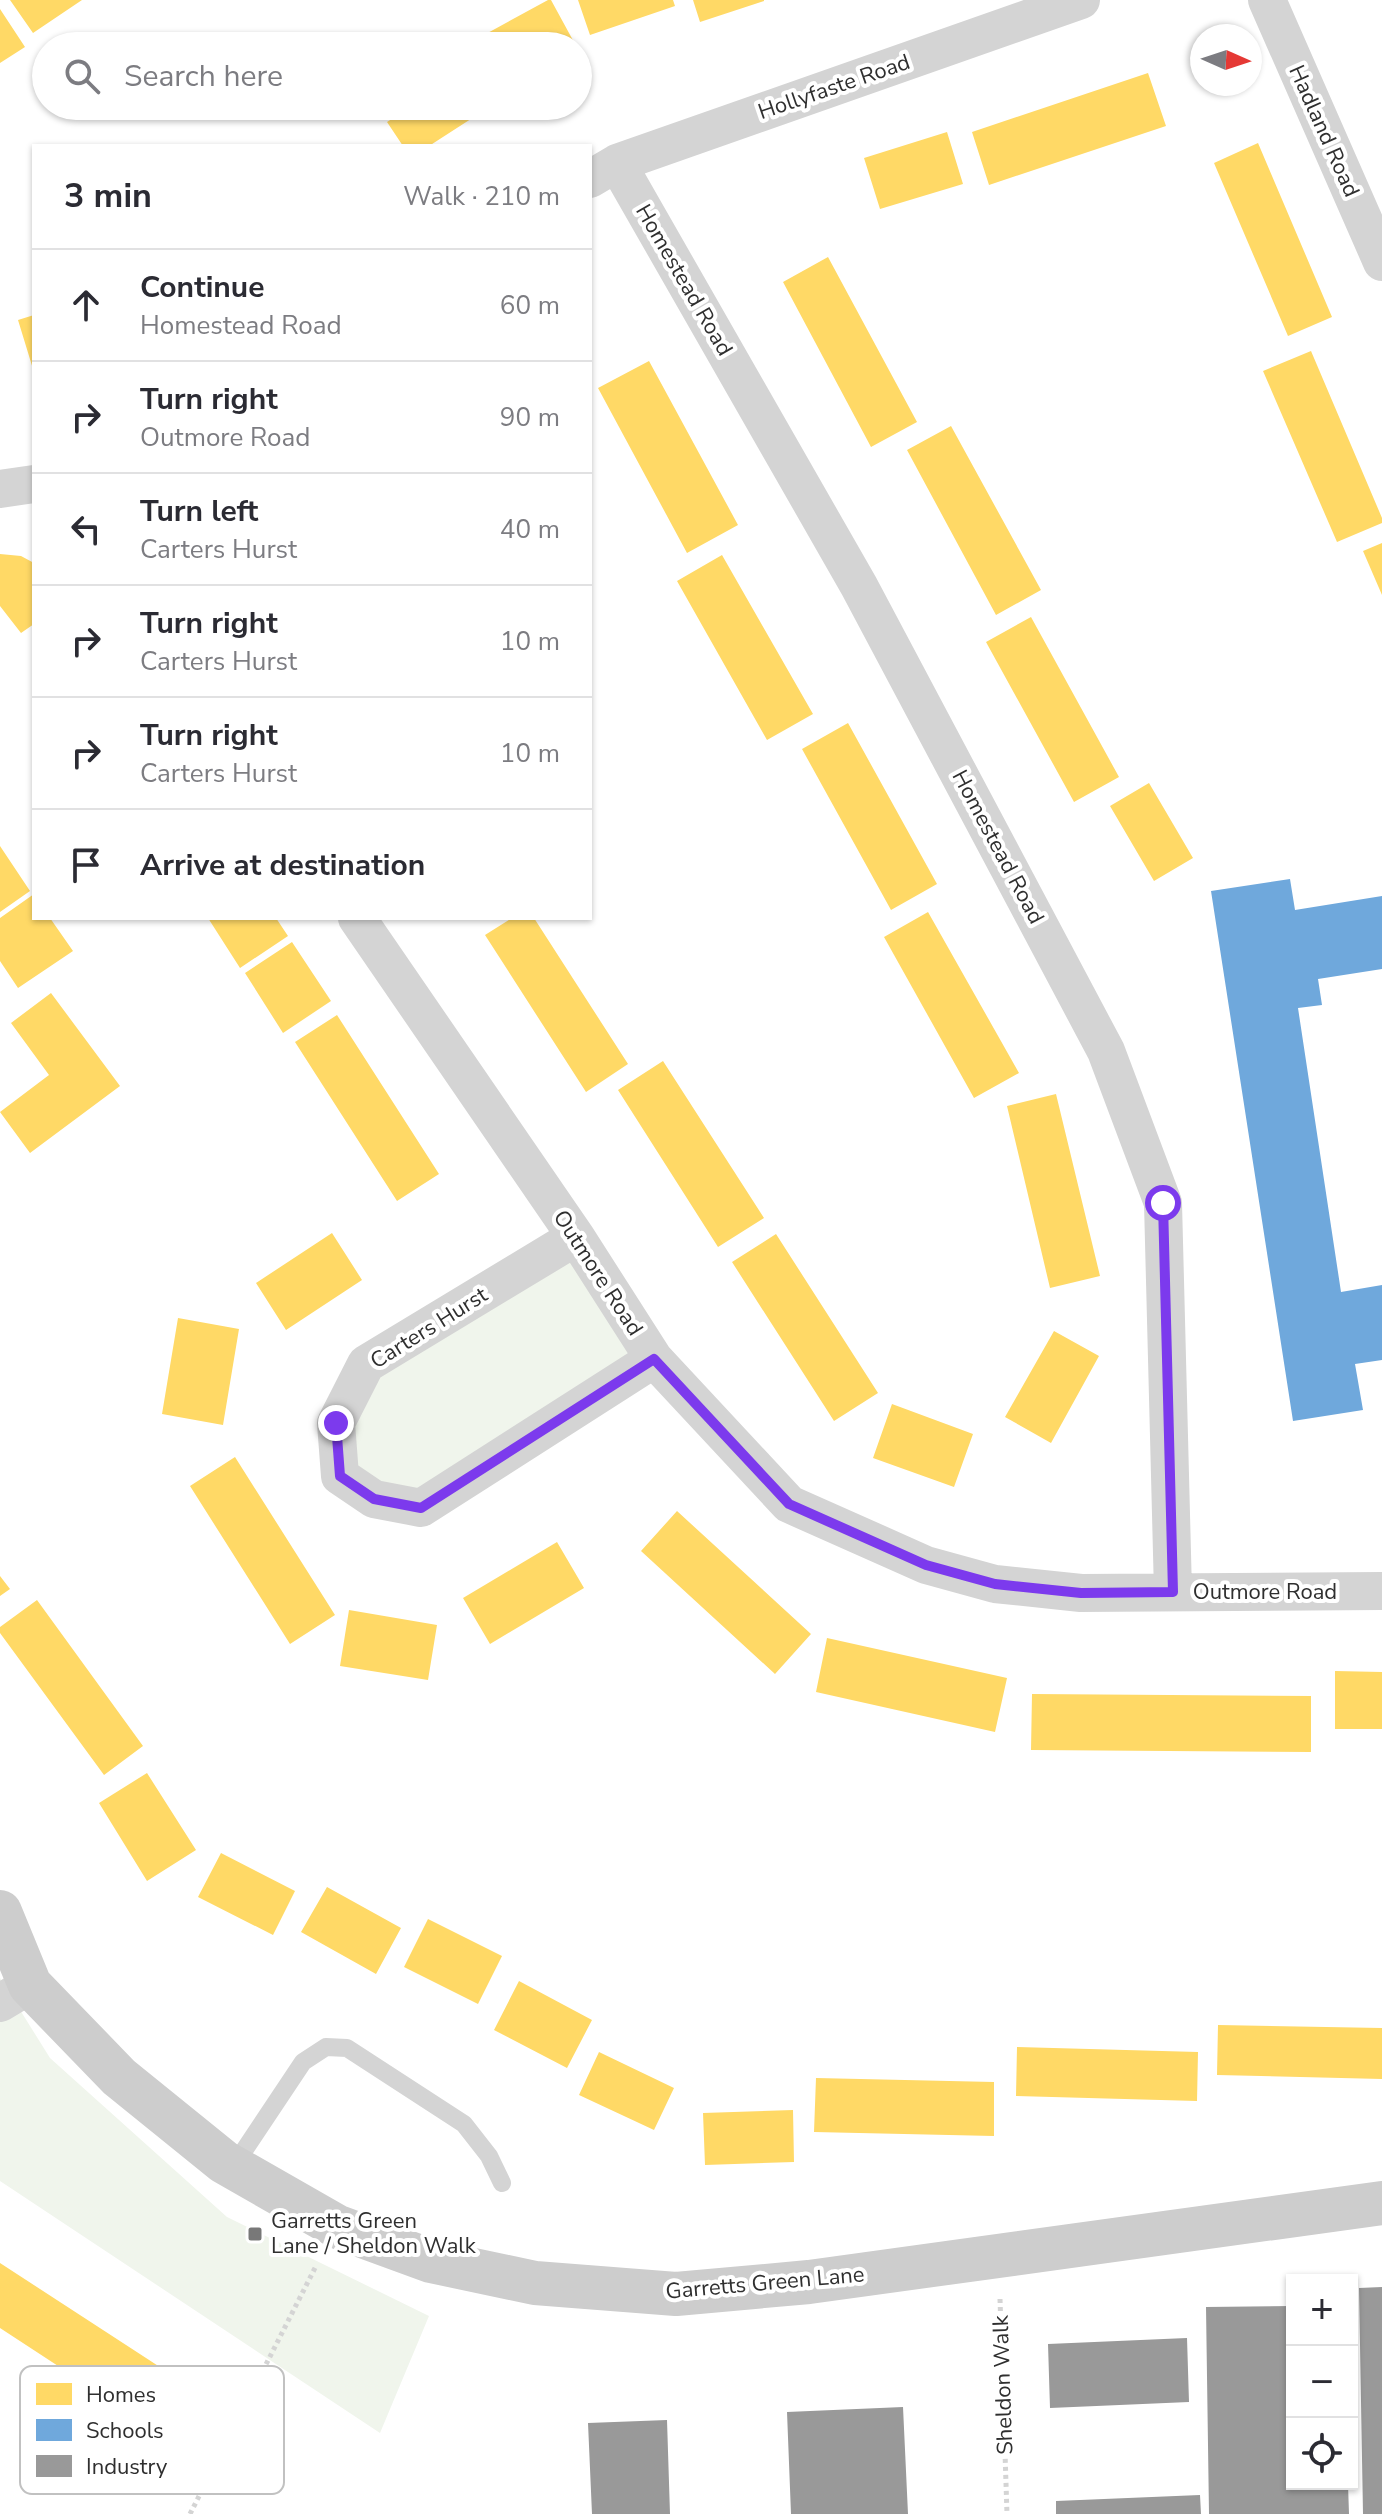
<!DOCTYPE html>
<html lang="en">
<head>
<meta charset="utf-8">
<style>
	:root { --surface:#fff; --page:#f2f2f3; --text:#2b2b33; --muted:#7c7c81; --line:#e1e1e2 }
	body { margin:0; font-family:"Nunito Sans",sans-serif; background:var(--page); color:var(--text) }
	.controls { position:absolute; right:24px; bottom:24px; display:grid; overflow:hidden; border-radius:0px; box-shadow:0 2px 6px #0004 }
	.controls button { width:72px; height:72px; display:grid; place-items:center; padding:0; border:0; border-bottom:2px solid var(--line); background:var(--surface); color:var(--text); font:40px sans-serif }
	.compass { position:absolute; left:1190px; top:24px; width:72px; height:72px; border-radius:50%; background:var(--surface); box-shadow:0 2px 6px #0004; rotate:93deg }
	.stop { position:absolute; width:24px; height:24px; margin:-18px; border:6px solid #7c3aed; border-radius:50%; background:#fff }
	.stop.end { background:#7c3aed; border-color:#fff; box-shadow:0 2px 8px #0008 }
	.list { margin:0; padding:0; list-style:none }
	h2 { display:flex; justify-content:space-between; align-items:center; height:104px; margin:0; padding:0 32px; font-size:34px }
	h2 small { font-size:26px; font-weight:400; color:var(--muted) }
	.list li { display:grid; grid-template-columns:52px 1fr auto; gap:24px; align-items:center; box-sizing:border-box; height:112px; padding:0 32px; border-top:2px solid var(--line) }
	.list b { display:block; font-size:30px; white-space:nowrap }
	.list p { margin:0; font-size:26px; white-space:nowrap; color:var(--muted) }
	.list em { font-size:26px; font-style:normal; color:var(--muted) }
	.icon { flex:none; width:44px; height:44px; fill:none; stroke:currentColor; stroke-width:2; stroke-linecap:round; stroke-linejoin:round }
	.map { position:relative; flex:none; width:1382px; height:2514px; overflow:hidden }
	.search { position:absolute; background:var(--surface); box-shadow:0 2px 6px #0004; left:32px; top:32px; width:560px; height:88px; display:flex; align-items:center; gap:20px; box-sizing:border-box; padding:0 28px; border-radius:44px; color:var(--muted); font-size:30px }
	.panel { position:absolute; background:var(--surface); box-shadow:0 2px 6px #0004; left:32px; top:144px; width:560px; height:776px; border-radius:0px }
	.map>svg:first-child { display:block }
	.green { fill:#f0f5ec }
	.homes { fill:#ffd966 }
	.schools { fill:#6fa8dc }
	.industry { fill:#999 }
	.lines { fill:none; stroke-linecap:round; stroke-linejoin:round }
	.path { stroke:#d4d4d4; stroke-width:5; stroke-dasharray:4 4; stroke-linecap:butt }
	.lane { stroke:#d4d4d4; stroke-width:18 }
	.street { stroke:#d4d4d4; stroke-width:38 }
	.secondary { stroke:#cdcdcd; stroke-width:44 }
	.route { stroke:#7c3aed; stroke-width:10 }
	.poi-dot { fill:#787878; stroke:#fff; stroke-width:3 }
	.labels { text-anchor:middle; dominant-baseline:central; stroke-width:8; stroke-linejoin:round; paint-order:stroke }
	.street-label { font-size:22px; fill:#2f2f2f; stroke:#fff }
	.poi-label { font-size:22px; fill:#2f2f2f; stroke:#fff; text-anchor:start }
	.key { fill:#fff; stroke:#c1c1c1; stroke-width:2 }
	.key-label { font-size:22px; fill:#2f2f2f }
</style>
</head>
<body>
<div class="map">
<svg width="1382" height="2514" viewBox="0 0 1382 2514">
	<rect width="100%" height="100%" fill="#fff"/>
	<!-- green -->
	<path class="green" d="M 576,1237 L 654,1359 L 421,1508 L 340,1476 L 366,1364 Z
		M 0,1978 L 50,2058 L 227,2217 L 429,2316 L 380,2433 L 0,2181 Z"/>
	<!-- homes -->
	<path class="homes" d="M 10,0 L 82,0 L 33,33 Z
		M 548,0 L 551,0 L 575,44 L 476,46 L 473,41 Z
		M 578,0 L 673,0 L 675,6 L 590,35 Z
		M 693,0 L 764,0 L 764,1 L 700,22 Z
		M 0,9 L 25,47 L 0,63 Z
		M 1148,73 L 1166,126 L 989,185 L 972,132 Z
		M 412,106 L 491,106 L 429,146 L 403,146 L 387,122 Z
		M 947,132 L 963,184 L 880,209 L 864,158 Z
		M 1258,143 L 1332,317 L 1288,336 L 1214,163 Z
		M 828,257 L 917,422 L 871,447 L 783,282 Z
		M 34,315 L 34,369 L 33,369 L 18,320 Z
		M 1311,351 L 1382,518 L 1382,523 L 1337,542 L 1263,371 Z
		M 649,361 L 738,525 L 687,553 L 598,388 Z
		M 951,426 L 1041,590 L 996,615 L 907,450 Z
		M 1382,543 L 1382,595 L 1363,551 Z
		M 0,554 L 21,556 L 34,563 L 34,624 L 21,633 L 0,606 Z
		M 722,555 L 813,714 L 767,740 L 677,581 Z
		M 1031,617 L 1119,777 L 1074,802 L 986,642 Z
		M 848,723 L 937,884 L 891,910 L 802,749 Z
		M 1149,783 L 1193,858 L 1154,881 L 1110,806 Z
		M 0,846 L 30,891 L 0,912 Z
		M 34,894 L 34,918 L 50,918 L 73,951 L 18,988 L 0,961 L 0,918 Z
		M 928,912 L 1019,1073 L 974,1098 L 884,937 Z
		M 208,918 L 276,918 L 288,936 L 240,968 Z
		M 512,918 L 534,918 L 628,1064 L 586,1092 L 485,935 Z
		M 292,942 L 331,1001 L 283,1033 L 245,973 Z
		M 51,993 L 120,1086 L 30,1153 L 0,1112 L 49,1075 L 11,1023 Z
		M 337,1015 L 439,1174 L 397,1201 L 295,1042 Z
		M 663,1061 L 764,1218 L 718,1247 L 618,1090 Z
		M 1056,1094 L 1100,1276 L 1050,1288 L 1007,1106 Z
		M 332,1233 L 362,1280 L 286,1330 L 256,1283 Z
		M 776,1234 L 878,1393 L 834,1421 L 732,1262 Z
		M 178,1318 L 239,1329 L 223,1425 L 162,1414 Z
		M 1054,1331 L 1099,1356 L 1051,1443 L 1005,1417 Z
		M 892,1404 L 973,1434 L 954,1487 L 873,1458 Z
		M 235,1457 L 335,1615 L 290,1644 L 190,1486 Z
		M 677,1511 L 811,1634 L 775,1674 L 641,1551 Z
		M 557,1542 L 584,1588 L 490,1644 L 463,1598 Z
		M 0,1576 L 10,1589 L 0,1596 Z
		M 37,1600 L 143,1746 L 104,1775 L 0,1633 L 0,1627 Z
		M 349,1610 L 437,1625 L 428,1680 L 340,1666 Z
		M 827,1638 L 1007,1678 L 995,1732 L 816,1692 Z
		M 1335,1671 L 1382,1672 L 1382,1729 L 1335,1729 Z
		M 1032,1694 L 1311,1696 L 1311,1752 L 1031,1750 Z
		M 147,1773 L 196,1850 L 147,1881 L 99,1803 Z
		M 221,1853 L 295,1891 L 273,1935 L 198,1897 Z
		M 327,1887 L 401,1928 L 376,1974 L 301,1932 Z
		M 428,1919 L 502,1956 L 478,2004 L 404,1967 Z
		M 519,1981 L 592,2020 L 567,2068 L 494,2030 Z
		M 1218,2025 L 1382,2028 L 1382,2079 L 1217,2075 Z
		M 1017,2047 L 1198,2052 L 1197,2101 L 1016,2096 Z
		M 599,2052 L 674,2088 L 654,2130 L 579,2095 Z
		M 816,2078 L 994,2082 L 994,2136 L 814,2132 Z
		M 793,2110 L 794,2162 L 705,2165 L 703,2113 Z
		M 0,2263 L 186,2384 L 156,2430 L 0,2328 Z"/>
	<!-- schools -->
	<path class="schools" d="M 1290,879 L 1295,910 L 1382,896 L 1382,969 L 1318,979 L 1322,1005 L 1298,1008 L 1341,1292 L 1382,1285 L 1382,1360 L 1355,1364 L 1363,1410 L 1293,1421 L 1211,891 Z"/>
	<!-- industry -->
	<path class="industry" d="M 1382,2287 L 1382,2514 L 1363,2514 L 1359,2288 Z
		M 1292,2306 L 1292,2484 L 1348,2484 L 1349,2514 L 1209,2514 L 1206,2307 Z
		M 1187,2338 L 1189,2402 L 1050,2408 L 1048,2344 Z
		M 903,2407 L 908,2514 L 791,2514 L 787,2412 Z
		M 667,2420 L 670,2514 L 592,2514 L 588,2423 Z
		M 1200,2495 L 1201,2514 L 1056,2514 L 1056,2501 Z"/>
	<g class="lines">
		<!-- path -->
		<path class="path" d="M 1000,2299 L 1007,2514
			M 190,2514 L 316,2266"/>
		<!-- lane -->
		<path class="lane" d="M 233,2167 L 303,2062 L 326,2047 L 347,2048 L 464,2124 L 489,2156 L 502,2183"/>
		<!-- street -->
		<path class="street" d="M 1267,0 L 1382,262
			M 617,163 L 859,586 L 1106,1051 L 1163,1203 L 1173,1592
			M 590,179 L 617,163 L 1081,0
			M 0,489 L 34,484
			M 357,918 L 576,1237 L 654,1359 L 789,1504 L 926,1565 L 995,1584 L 1081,1593 L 1382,1591
			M 576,1237 L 366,1364 L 336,1423 L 340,1476 L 374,1499 L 421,1508 L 654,1359
			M 0,2003 L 30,1985"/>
		<!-- secondary -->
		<path class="secondary" d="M 0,1912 L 30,1985 L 119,2077 L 224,2162 L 338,2227 L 431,2261 L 535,2283 L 676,2294 L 809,2282 L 1382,2203"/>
	</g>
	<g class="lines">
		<!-- route -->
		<path class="route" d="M 336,1423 L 340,1476 L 374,1499 L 421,1508 L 654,1359 L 789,1504 L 926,1565 L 995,1584 L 1081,1593 L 1173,1592 L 1163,1203"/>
	</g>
	<!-- markers -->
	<rect class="poi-dot" x="247" y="2226" width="16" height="16" rx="4"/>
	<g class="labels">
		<!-- street labels -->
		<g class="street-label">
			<text transform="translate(834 87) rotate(-19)">Hollyfaste Road</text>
			<text transform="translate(1324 131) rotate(66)">Hadland Road</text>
			<text transform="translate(684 280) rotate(60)">Homestead Road</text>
			<text transform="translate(998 847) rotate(62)">Homestead Road</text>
			<text transform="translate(598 1273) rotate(57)">Outmore Road</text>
			<text transform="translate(429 1328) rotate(-32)">Carters Hurst</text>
			<text x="1265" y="1592">Outmore Road</text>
			<text transform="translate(765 2283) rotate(-5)">Garretts Green Lane</text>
			<text transform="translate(1003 2385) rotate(-92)">Sheldon Walk</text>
		</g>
		<!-- poi labels -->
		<g class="poi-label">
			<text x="271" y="2221">Garretts Green<tspan x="271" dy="25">Lane / Sheldon Walk</tspan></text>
		</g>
	</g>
	<!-- legend -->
	<rect x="20" y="2366" width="264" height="128" rx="12" class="key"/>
	<rect x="36" y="2383" width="36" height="22" fill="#ffd966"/>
	<rect x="36" y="2419" width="36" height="22" fill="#6fa8dc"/>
	<rect x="36" y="2455" width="36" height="22" fill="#999"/>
	<g class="key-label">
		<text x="86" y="2402">Homes</text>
		<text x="86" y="2438">Schools</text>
		<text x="86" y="2474">Industry</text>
	</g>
</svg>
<div class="controls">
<button>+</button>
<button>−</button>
<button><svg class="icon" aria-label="locate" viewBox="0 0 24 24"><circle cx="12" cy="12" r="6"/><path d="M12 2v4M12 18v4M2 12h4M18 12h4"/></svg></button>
</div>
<svg class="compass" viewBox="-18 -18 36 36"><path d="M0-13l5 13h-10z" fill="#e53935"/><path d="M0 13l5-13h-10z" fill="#7c7c81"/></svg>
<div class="stop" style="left:1163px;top:1203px"></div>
<div class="stop end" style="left:336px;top:1423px"></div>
<div class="search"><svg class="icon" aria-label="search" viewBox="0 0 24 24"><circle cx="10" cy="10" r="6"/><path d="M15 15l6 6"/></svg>Search here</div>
<section class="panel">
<h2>3 min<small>Walk · 210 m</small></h2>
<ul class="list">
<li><svg class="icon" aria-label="ahead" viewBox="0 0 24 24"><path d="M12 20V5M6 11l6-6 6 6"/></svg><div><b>Continue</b><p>Homestead Road</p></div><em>60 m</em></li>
<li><svg class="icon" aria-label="right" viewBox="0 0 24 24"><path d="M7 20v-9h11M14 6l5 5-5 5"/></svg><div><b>Turn right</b><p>Outmore Road</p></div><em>90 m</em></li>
<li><svg class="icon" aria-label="left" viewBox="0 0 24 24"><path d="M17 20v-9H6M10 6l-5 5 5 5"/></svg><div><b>Turn left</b><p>Carters Hurst</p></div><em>40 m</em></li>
<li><svg class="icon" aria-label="right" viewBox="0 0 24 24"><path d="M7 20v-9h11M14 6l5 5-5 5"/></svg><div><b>Turn right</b><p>Carters Hurst</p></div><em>10 m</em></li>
<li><svg class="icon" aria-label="right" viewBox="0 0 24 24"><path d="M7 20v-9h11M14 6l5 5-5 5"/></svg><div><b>Turn right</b><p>Carters Hurst</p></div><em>10 m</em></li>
<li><svg class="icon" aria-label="arrive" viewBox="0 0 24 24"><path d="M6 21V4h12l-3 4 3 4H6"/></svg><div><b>Arrive at destination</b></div></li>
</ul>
</section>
</div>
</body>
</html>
